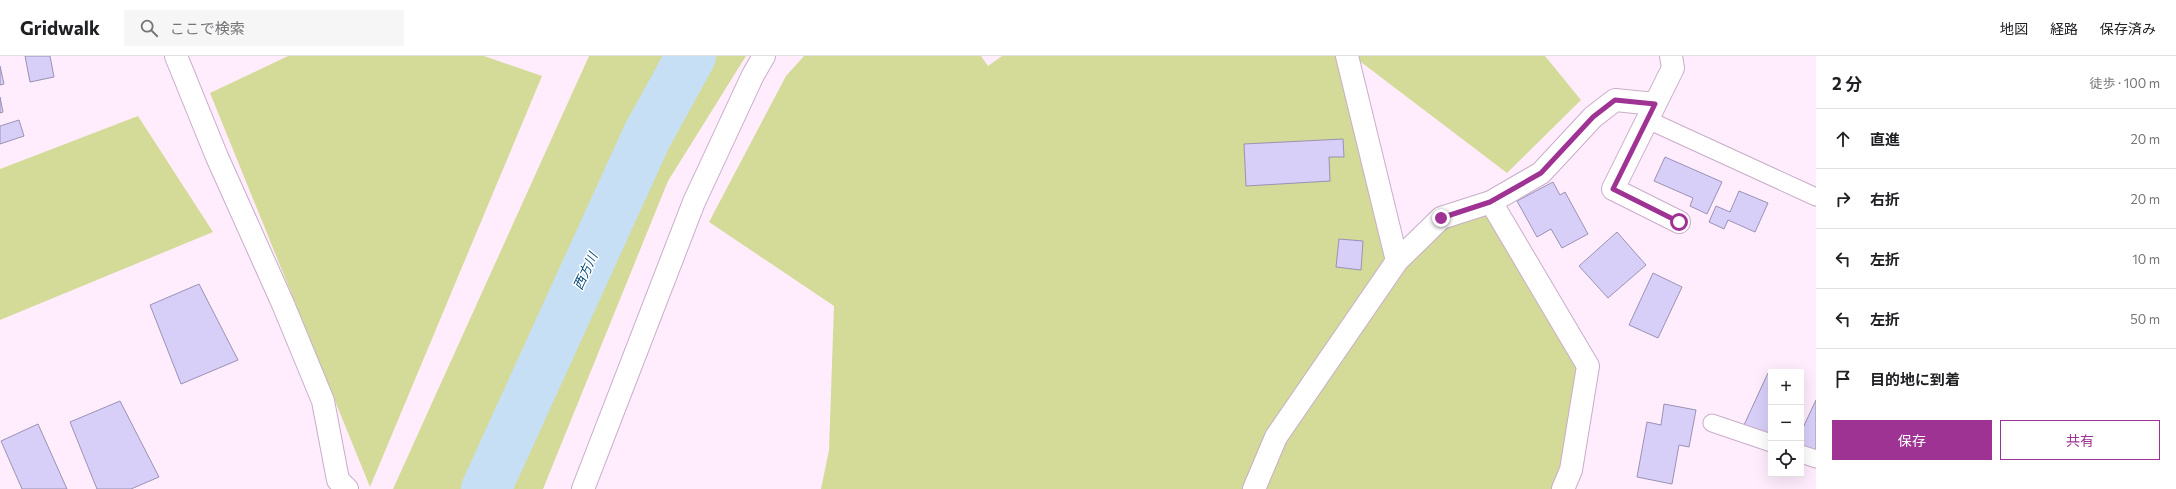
<!DOCTYPE html>
<html lang="ja">
<head>
<meta charset="utf-8">
<style>
	:root { --surface:#fff; --page:#f6f6f6; --text:#202124; --muted:#757577; --line:#e0e0e0; --accent:#9f3394 }
	body { margin:0; font-family:Commissioner,"Noto Sans JP",sans-serif; background:var(--page); color:var(--text) }
	.controls { position:absolute; right:12px; bottom:12px; display:grid; overflow:hidden; border-radius:0px; box-shadow:0 4px 16px #0002 }
	.controls button { width:36px; height:36px; display:grid; place-items:center; padding:0; border:0; border-bottom:1px solid var(--line); background:var(--surface); color:var(--text); font:20px sans-serif }
	.stop { position:absolute; width:12px; height:12px; margin:-9px; border:3px solid #9f3394; border-radius:50%; background:#fff }
	.stop.end { background:#9f3394; border-color:#fff; box-shadow:0 1px 4px #0008 }
	.list { margin:0; padding:0; list-style:none }
	h2 { display:flex; justify-content:space-between; align-items:center; height:52px; margin:0; padding:0 16px; font-size:17px }
	h2 small { font-size:13px; font-weight:400; color:var(--muted) }
	.list li { display:grid; grid-template-columns:26px 1fr auto; gap:12px; align-items:center; box-sizing:border-box; height:60px; padding:0 16px; border-top:1px solid var(--line) }
	.list b { display:block; font-size:15px; white-space:nowrap }
	.list em { font-size:13px; font-style:normal; color:var(--muted) }
	.actions { display:flex; gap:8px; padding:12px 16px }
	.actions a { flex:1; padding:9px 0; border:1px solid var(--accent); border-radius:0px; text-align:center; font-size:14px; color:var(--accent) }
	.actions .main { background:var(--accent); color:#fff }
	.icon { flex:none; width:22px; height:22px; fill:none; stroke:currentColor; stroke-width:2; stroke-linecap:round; stroke-linejoin:round }
	.map { position:relative; flex:none; width:1816px; height:433px; overflow:hidden }
	header { display:flex; align-items:center; gap:24px; box-sizing:border-box; height:56px; padding:0 20px; background:var(--surface); border-bottom:1px solid var(--line) }
	header strong { font-size:19px }
	nav { display:flex; gap:22px; margin-inline-start:auto; font-size:14px }
	.search { width:280px; height:36px; background:var(--page); display:flex; align-items:center; gap:10px; box-sizing:border-box; padding:0 14px; border-radius:0px; color:var(--muted); font-size:15px }
	main { display:flex }
	aside { flex:1; background:var(--surface) }
	.map>svg:first-child { display:block }
	.green { fill:#d4da98 }
	.lines { fill:none; stroke-linecap:round; stroke-linejoin:round }
	.river { stroke:#c7dff4; stroke-width:50 }
	.building { fill:#d8cff9; stroke:#9992b3 }
	.service-casing { stroke:#c9adc8; stroke-width:19 }
	.minor-casing { stroke:#c9adc8; stroke-width:24 }
	.service { stroke:#fff; stroke-width:17 }
	.minor { stroke:#fff; stroke-width:22 }
	.route { stroke:#9f3394; stroke-width:5 }
	.labels { text-anchor:middle; dominant-baseline:central; stroke-width:3; stroke-linejoin:round; paint-order:stroke }
	.water-label { font-size:13px; font-style:italic; fill:#024a79; stroke:#fff }
</style>
</head>
<body>
<header>
<strong>Gridwalk</strong>
<div class="search"><svg class="icon" aria-label="search" viewBox="0 0 24 24"><circle cx="10" cy="10" r="6"/><path d="M15 15l6 6"/></svg>ここで検索</div>
<nav><a>地図</a><a>経路</a><a>保存済み</a></nav>
</header>
<main>
<div class="map">
<svg width="1816" height="433" viewBox="0 0 1816 433">
	<rect width="100%" height="100%" fill="#ffedfe"/>
	<!-- green -->
	<path class="green" d="M 288,0 L 484,0 L 542,20 L 370,431 L 210,37 Z
		M 589,0 L 746,0 L 668,125 L 543,433 L 393,433 Z
		M 804,0 L 981,0 L 988,10 L 1002,0 L 1347,0 L 1397,205 L 1441,162 L 1491,146 L 1582,298 L 1581,356 L 1556,433 L 821,433 L 829,394 L 834,250 L 709,166 L 786,20 Z
		M 1353,0 L 1545,0 L 1581,44 L 1507,117 Z
		M 138,60 L 213,176 L 0,264 L 0,113 Z"/>
	<g class="lines">
		<!-- river -->
		<path class="river" d="M 486,433 L 647,80 L 691,0"/>
	</g>
	<!-- building -->
	<path class="building" d="M 25,0 L 50,0 L 54,21 L 30,26 Z
		M 0,10 L 4,28 L 0,29 Z
		M 0,41 L 3,56 L 0,57 Z
		M 19,64 L 24,80 L 0,88 L 0,70 Z
		M 1343,83 L 1344,101 L 1329,101 L 1330,125 L 1246,130 L 1244,88 Z
		M 1665,101 L 1722,126 L 1707,158 L 1690,150 L 1693,142 L 1654,125 Z
		M 1553,126 L 1560,139 L 1565,136 L 1588,178 L 1562,192 L 1551,173 L 1537,181 L 1517,145 Z
		M 1739,135 L 1768,147 L 1755,176 L 1728,164 L 1724,173 L 1709,166 L 1716,150 L 1730,156 Z
		M 1617,176 L 1646,209 L 1608,242 L 1579,210 Z
		M 1339,183 L 1363,185 L 1361,214 L 1336,211 Z
		M 1653,217 L 1682,231 L 1658,282 L 1629,269 Z
		M 199,228 L 238,304 L 181,328 L 150,249 Z
		M 1768,317 L 1771,318 L 1771,381 L 1744,369 Z
		M 1816,344 L 1816,400 L 1801,393 L 1801,376 Z
		M 120,345 L 159,421 L 131,433 L 97,433 L 70,366 Z
		M 1664,348 L 1696,354 L 1689,391 L 1679,389 L 1672,428 L 1637,421 L 1647,366 L 1661,369 Z
		M 38,368 L 67,433 L 22,433 L 1,385 Z"/>
	<g class="lines">
		<!-- service casing -->
		<g class="service-casing">
			<path id="service" d="M 1648,64 L 1816,141
				M 1712,367 L 1771,387
				M 1801,398 L 1816,403"/>
		</g>
		<!-- minor casing -->
		<g class="minor-casing">
			<path id="minor" d="M 176,0 L 217,101 L 283,248 L 323,345 L 338,424 L 347,433
				M 1671,0 L 1673,12 L 1613,133 L 1679,166
				M 1491,146 L 1588,310 L 1571,414 L 1563,433
				M 1397,205 L 1441,162 L 1491,146 L 1541,117 L 1593,61 L 1615,44 L 1655,48
				M 583,433 L 694,146 L 753,19 L 764,0
				M 1254,433 L 1276,381 L 1397,205 L 1347,0"/>
		</g>
		<!-- service -->
		<use href="#service" class="service"/>
		<!-- minor -->
		<use href="#minor" class="minor"/>
	</g>
	<g class="lines">
		<!-- route -->
		<path class="route" d="M 1441,162 L 1490,146 L 1541,117 L 1593,61 L 1615,44 L 1655,48 L 1613,133 L 1679,166"/>
	</g>
	<g class="labels">
		<!-- water labels -->
		<g class="water-label">
			<text transform="translate(585 215) rotate(-65)">西方川</text>
		</g>
	</g>
</svg>
<div class="controls">
<button>+</button>
<button>−</button>
<button><svg class="icon" aria-label="locate" viewBox="0 0 24 24"><circle cx="12" cy="12" r="6"/><path d="M12 2v4M12 18v4M2 12h4M18 12h4"/></svg></button>
</div>
<div class="stop" style="left:1679px;top:166px"></div>
<div class="stop end" style="left:1441px;top:162px"></div>
</div>
<aside>
<h2>2 分<small>徒歩 · 100 m</small></h2>
<ul class="list">
<li><svg class="icon" aria-label="ahead" viewBox="0 0 24 24"><path d="M12 20V5M6 11l6-6 6 6"/></svg><div><b>直進</b></div><em>20 m</em></li>
<li><svg class="icon" aria-label="right" viewBox="0 0 24 24"><path d="M7 20v-9h11M14 6l5 5-5 5"/></svg><div><b>右折</b></div><em>20 m</em></li>
<li><svg class="icon" aria-label="left" viewBox="0 0 24 24"><path d="M17 20v-9H6M10 6l-5 5 5 5"/></svg><div><b>左折</b></div><em>10 m</em></li>
<li><svg class="icon" aria-label="left" viewBox="0 0 24 24"><path d="M17 20v-9H6M10 6l-5 5 5 5"/></svg><div><b>左折</b></div><em>50 m</em></li>
<li><svg class="icon" aria-label="arrive" viewBox="0 0 24 24"><path d="M6 21V4h12l-3 4 3 4H6"/></svg><div><b>目的地に到着</b></div></li>
</ul>
<div class="actions"><a class="main">保存</a><a>共有</a></div>
</aside>
</main>
</body>
</html>
